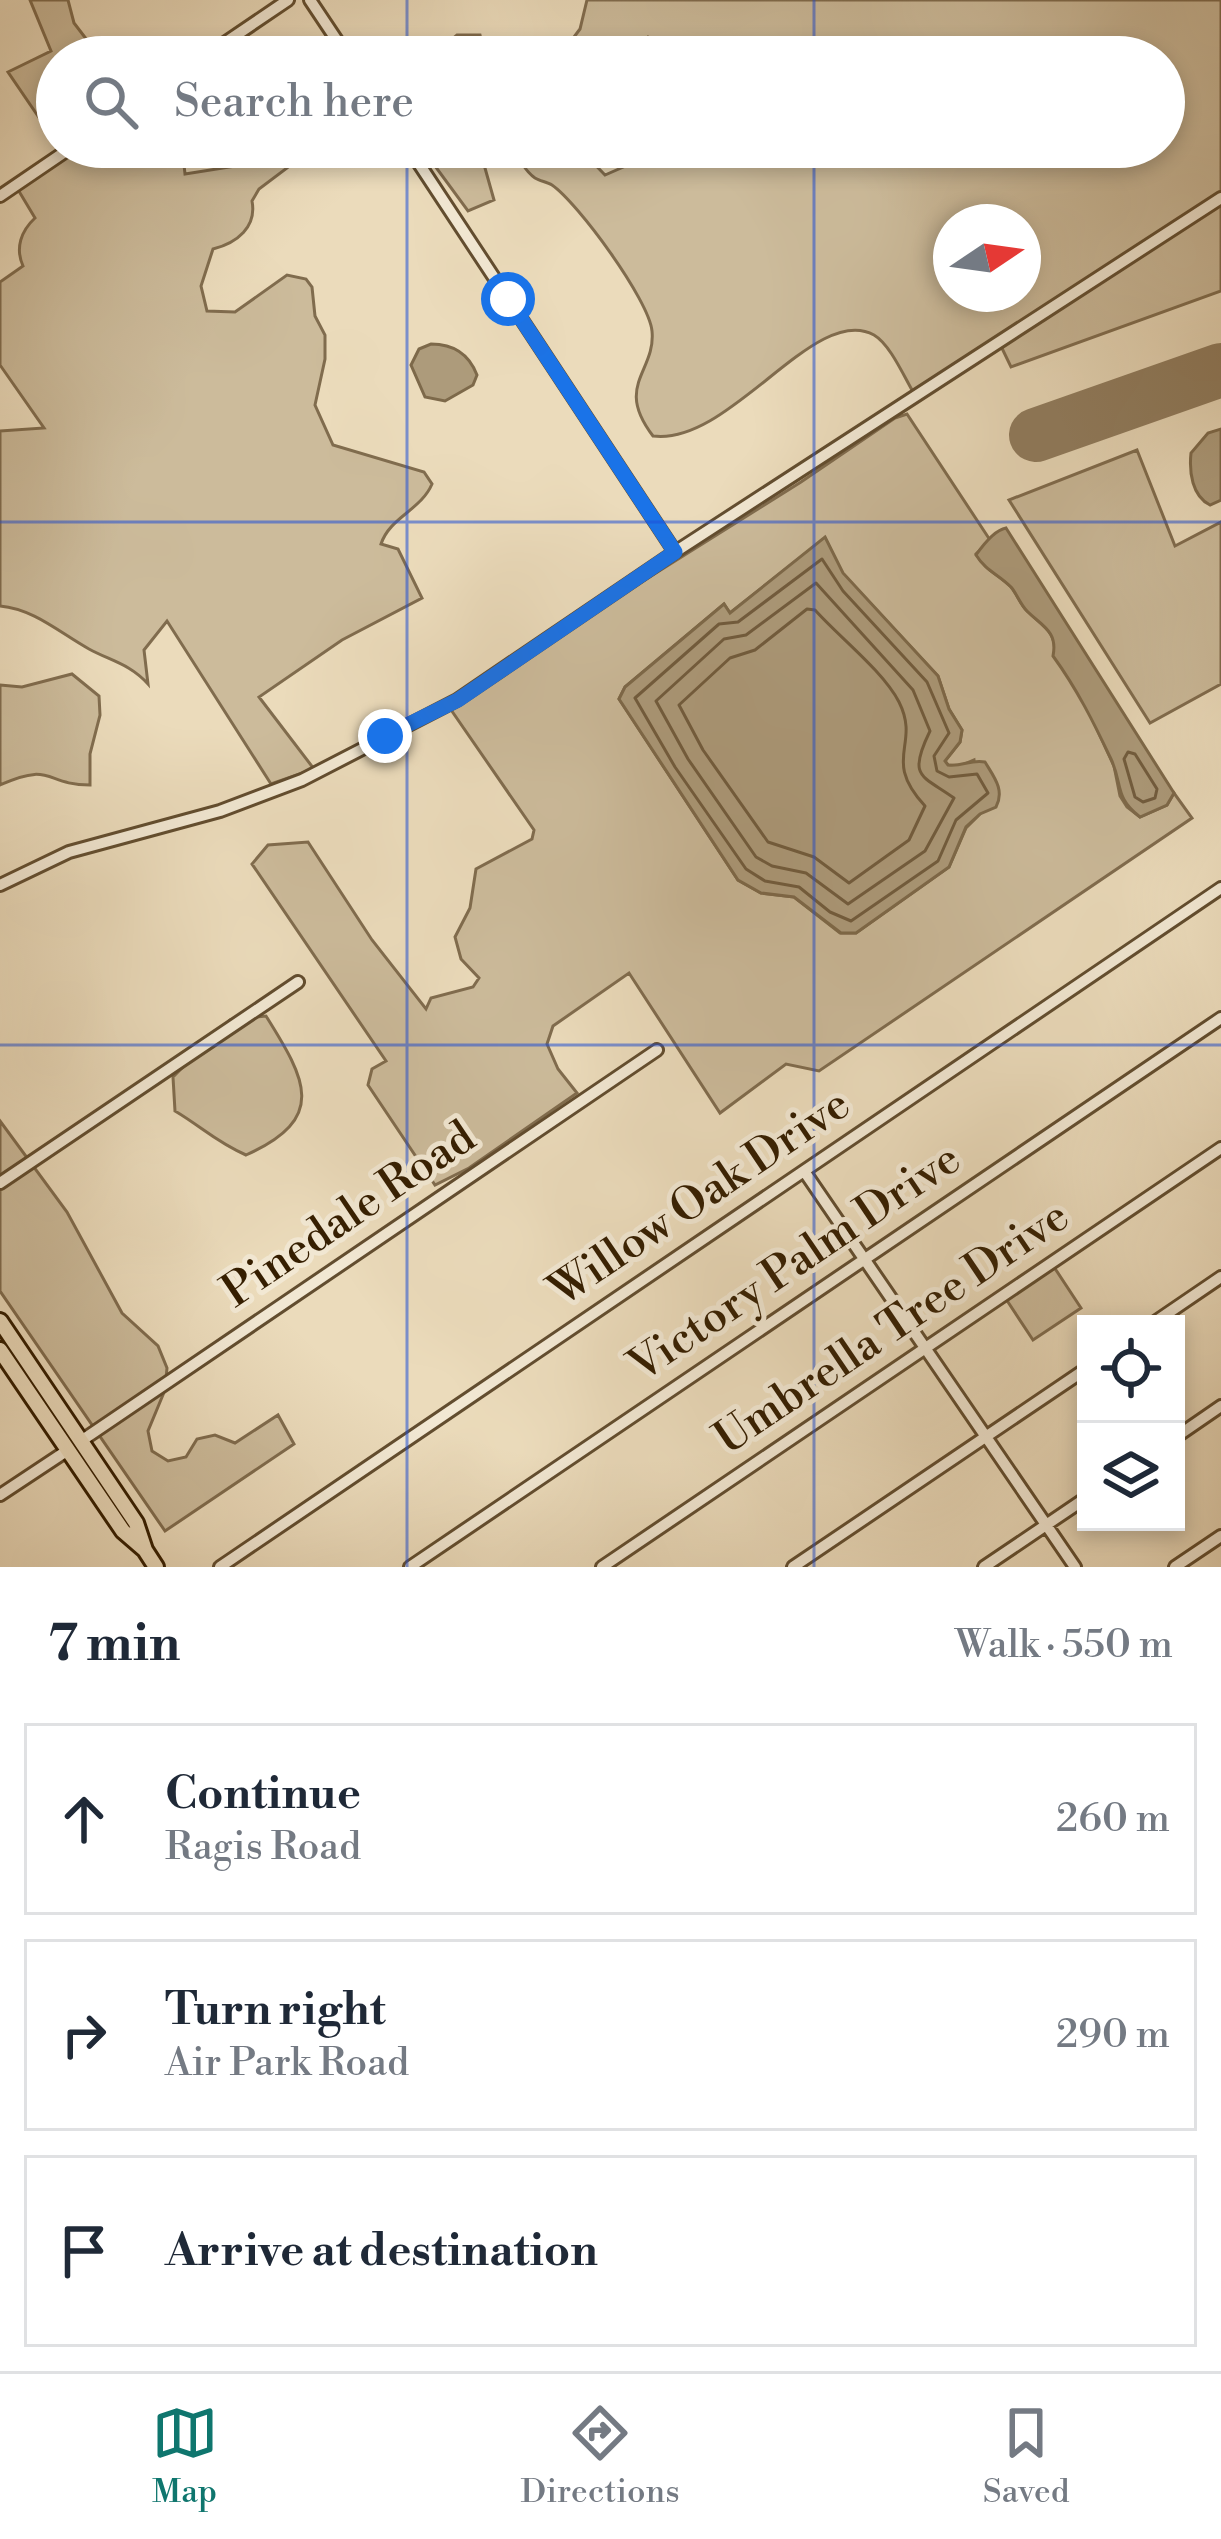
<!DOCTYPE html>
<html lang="en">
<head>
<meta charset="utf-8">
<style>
	:root { --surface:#fff; --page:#f6f6f7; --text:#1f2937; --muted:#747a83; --line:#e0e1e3; --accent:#0f766e }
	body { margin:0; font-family:"Libre Bodoni",serif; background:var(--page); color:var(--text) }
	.controls { position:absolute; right:36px; bottom:36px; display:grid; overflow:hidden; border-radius:0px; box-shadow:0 6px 18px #0003 }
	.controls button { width:108px; height:108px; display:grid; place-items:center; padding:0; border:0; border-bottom:3px solid var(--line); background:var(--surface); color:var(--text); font:60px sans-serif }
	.compass { position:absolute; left:933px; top:204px; width:108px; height:108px; border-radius:50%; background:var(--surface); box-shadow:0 6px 18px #0003; rotate:77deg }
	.stop { position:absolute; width:36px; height:36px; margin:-27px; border:9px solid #1a73e8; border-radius:50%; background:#fff }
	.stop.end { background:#1a73e8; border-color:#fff; box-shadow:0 3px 12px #0008 }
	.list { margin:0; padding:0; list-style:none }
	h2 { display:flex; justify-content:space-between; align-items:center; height:156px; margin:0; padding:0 48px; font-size:51px }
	h2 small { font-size:39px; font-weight:400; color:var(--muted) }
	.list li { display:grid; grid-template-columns:78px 1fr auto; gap:36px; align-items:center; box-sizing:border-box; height:192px; margin:0 24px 24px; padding:0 24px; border:3px solid var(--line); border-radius:0px }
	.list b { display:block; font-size:45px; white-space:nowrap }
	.list p { margin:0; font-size:39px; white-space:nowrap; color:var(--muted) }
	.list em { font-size:39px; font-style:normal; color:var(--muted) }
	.icon { flex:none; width:66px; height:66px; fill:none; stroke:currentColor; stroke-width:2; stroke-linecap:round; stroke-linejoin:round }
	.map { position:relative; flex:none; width:1221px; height:1567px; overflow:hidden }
	.search { position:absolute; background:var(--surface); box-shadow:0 6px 18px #0003; left:36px; right:36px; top:36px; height:132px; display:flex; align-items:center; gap:30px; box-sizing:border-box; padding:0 42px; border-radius:66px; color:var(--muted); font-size:45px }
	.sheet { height:804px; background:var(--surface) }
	nav { display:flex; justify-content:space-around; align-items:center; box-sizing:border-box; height:168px; border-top:3px solid var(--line); background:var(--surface); font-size:33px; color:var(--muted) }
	nav a { display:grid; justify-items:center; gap:6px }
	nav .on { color:var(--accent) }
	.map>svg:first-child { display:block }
	.green { fill:#ccbb9b; stroke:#806c4e; stroke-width:3; fill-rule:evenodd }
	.water { fill:#ad9b7b; stroke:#7d694a; stroke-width:3 }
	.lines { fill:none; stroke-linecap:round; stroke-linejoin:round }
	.shore { stroke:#715c3e; stroke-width:3 }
	.runway { stroke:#907c5e; stroke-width:54 }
	.minor-casing { stroke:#624d2f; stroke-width:16 }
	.major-casing { stroke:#351e00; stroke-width:20 }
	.minor { stroke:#f2e8d3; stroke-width:10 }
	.major { stroke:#ebdbbb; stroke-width:14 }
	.route { stroke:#1a73e8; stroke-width:15 }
	.grid { fill:none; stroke:#1d4ed8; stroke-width:3; stroke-opacity:0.55 }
	.labels { text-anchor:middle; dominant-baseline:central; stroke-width:10; stroke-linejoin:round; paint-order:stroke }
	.street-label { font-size:45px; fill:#351e00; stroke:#f2e8d3 }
</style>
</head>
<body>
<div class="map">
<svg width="1221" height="1567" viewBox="0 0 1221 1567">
	<rect width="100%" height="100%" fill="#ebdbbb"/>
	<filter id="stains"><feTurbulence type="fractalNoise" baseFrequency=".00167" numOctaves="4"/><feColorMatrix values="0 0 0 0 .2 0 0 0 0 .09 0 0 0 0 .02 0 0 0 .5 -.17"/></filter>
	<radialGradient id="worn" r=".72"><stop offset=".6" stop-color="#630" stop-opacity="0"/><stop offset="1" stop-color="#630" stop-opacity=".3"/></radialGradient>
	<!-- green -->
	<path class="green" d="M 30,0 L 68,0 L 74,23 L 100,57 L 57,57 L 57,144 L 8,72 L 51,51 Z
		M 587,0 L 1221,0 L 1221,291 L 1011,367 L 999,342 L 916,397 C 905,379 891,345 874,335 C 815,302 730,446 653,436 C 614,385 656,372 652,331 C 649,300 578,203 552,185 C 547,182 540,181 535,178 C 520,168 522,153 502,147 L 578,147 L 605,175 L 669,147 L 1164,147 L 1164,57 L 670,57 L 648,37 L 630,57 L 559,57 L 580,29 ZM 951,222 L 1023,222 L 1023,294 L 951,294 Z
		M 457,35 L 480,35 L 485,57 L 431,57 Z
		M 59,147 L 174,147 L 183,156 L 185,174 L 242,165 L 242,147 L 298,147 L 295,162 L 259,189 L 252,201 C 257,227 237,243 213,249 L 201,286 L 207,311 L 235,312 L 287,275 L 306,279 L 312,287 L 315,316 L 325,335 L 325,359 L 315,405 L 333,445 L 424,472 L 432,484 C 421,510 390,517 381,544 L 398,549 L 422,598 L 342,640 L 259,697 L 314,769 L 271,784 L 167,621 L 144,650 L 148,684 C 130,664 111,661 89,649 C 60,633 34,609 0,606 L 0,431 L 44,428 L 0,365 L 0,282 L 23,266 C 15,248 21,231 35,218 L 17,188 L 64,154 Z
		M 421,147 L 492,147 L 483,161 L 494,200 L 468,211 Z
		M 907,414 L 990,540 L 976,554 C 986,571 998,574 1011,587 C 1017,594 1020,604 1027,611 C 1042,626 1058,632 1054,656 L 1082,697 L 1114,766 L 1120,796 L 1127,807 L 1140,817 L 1167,805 L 1174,793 L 1192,818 L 819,1071 L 786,1064 L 720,1113 L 629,973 L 553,1026 L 547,1044 L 558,1069 L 577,1093 L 469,1168 L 435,1185 L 368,1085 L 372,1069 L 386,1061 L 252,864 L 268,845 L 308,842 L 372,940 L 426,1009 L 431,998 L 473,987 L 479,978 L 461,959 L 455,937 L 470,908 L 476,869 L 532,839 L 534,830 L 447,704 L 801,482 L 895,418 ZM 825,538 L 842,573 L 938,676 L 949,709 L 962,730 L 960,742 L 945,761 L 948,765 L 960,766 L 974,760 L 980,814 L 966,828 L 949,867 L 856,933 L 840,933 L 794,897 L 761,893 L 738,880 L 619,699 L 625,687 L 724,604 L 730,613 Z
		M 1137,450 L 1175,546 L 1221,522 L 1221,684 L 1150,723 L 1009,500 Z
		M 72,674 L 99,696 L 100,715 L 90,754 L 90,785 C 44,785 53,761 0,785 L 0,685 L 22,687 Z
		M 266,1016 C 306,1080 328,1118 246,1155 C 216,1142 202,1127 175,1111 L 173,1077 L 230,1020 Z
		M 0,1121 L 67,1212 L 122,1313 L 158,1346 L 167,1368 L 165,1390 L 148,1431 L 152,1451 L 168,1461 L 186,1457 L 197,1439 L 215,1435 L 235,1443 L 278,1415 L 294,1444 L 165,1531 L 0,1291 Z
		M 1054,1267 L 1081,1308 L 1033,1340 L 1006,1299 Z"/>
	<!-- water -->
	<path class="water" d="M 431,344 C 453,344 469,354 477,375 L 473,385 L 445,401 L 425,397 L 411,365 L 419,349 Z
		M 1221,429 L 1221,500 L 1210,505 C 1192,496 1189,472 1191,453 L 1208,433 Z
		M 1006,528 L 1174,793 L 1167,805 L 1140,817 C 1114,797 1123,785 1111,759 C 1094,723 1077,689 1053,656 C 1058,631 1042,626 1027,611 C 1020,604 1017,594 1011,587 C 998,574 986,571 976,555 C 983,545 995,530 1006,528 Z
		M 825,537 L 843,573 L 938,676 L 949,709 L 962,730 L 960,742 L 945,761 L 948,765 C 962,767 971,759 985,762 C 994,777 1005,790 996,807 L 980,814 L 966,827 L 949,867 L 856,933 L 841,933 L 794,897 L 761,893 L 738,880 L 619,699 L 625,687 L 724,604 L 730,613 Z"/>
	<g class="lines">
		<!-- shore -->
		<path class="shore" d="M 822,559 L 843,591 L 927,682 L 949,733 L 934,756 L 937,771 L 949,777 L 977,774 L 988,793 L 956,820 L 938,861 L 851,921 L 830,912 L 799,887 L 765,881 L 746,869 L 675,767 L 635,698 L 719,624 L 738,622 Z
			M 816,583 L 913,690 L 930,731 C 907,778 922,775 954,798 L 925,851 L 848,904 L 806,873 L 772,866 L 756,857 L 688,759 L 656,701 L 724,639 L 746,635 Z
			M 807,609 L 815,610 C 839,637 883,671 899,702 C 921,746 881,758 925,806 L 909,840 L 849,883 L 814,857 L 768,842 L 703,750 L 679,705 L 730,658 L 755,650 Z
			M 1128,752 L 1135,754 L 1157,789 L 1155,798 L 1143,802 L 1135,797 L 1124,759 Z"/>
		<!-- runway -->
		<path class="runway" d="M 1036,435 L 1221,370"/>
		<!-- minor casing -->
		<g class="minor-casing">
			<path id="minor" d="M 310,0 L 348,57
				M 204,57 L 288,0
				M 408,147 L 675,552
				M 0,196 L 72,147
				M 0,885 L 69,852 L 220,811 L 302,780 L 457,700 L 675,552 L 1221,198
				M 804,1171 L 1075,1567
				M 0,1183 L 298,982
				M 1152,1324 L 1221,1277
				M 1176,1437 L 1221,1406
				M 81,1441 L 657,1050
				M 0,1495 L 68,1450
				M 220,1567 L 1221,888
				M 410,1567 L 1221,1018
				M 602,1567 L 1221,1148
				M 793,1567 L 1086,1369
				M 984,1567 L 1086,1498
				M 1175,1567 L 1221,1536"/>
		</g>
		<!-- major casing -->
		<g class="major-casing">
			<path id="major" d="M 0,1321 L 136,1523 L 145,1550
				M 0,1350 L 123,1531 L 145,1550 L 156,1567"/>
		</g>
		<!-- minor -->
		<use href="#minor" class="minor"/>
		<!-- major -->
		<use href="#major" class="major"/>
	</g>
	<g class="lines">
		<!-- route -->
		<path class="route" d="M 385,736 L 458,700 L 675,552 L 508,299"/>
	</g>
	<!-- grid -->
	<path class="grid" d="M 407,0 L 407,57M 814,0 L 814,57M 407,147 L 407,1567M 814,147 L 814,1567M 0,522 L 1221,522M 0,1045 L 1221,1045"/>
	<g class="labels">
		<!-- street labels -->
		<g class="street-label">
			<text transform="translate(700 1198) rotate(-34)">Willow Oak Drive</text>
			<text transform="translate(349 1215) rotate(-34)">Pinedale Road</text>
			<text transform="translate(795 1263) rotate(-34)">Victory Palm Drive</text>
			<text transform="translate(892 1328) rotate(-34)">Umbrella Tree Drive</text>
		</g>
	</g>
	<rect width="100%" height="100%" filter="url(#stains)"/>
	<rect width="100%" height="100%" fill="url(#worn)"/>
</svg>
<div class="controls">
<button><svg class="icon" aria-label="locate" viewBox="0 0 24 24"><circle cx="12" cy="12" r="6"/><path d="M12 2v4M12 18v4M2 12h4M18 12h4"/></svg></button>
<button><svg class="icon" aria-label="layers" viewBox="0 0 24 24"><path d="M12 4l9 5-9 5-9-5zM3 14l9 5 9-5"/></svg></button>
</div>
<svg class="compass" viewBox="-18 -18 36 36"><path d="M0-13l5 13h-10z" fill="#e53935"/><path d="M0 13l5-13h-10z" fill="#747a83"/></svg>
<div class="stop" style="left:508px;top:299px"></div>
<div class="stop end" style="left:385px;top:736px"></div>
<div class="search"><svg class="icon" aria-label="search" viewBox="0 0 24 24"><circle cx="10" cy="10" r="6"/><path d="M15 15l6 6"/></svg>Search here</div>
</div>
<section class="sheet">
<h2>7 min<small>Walk · 550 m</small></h2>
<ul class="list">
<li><svg class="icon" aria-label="ahead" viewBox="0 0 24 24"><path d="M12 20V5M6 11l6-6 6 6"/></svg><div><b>Continue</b><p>Ragis Road</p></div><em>260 m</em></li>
<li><svg class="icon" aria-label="right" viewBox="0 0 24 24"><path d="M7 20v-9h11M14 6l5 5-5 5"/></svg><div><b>Turn right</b><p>Air Park Road</p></div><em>290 m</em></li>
<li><svg class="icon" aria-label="arrive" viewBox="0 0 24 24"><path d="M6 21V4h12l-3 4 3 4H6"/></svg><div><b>Arrive at destination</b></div></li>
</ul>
</section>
<nav>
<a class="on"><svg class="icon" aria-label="map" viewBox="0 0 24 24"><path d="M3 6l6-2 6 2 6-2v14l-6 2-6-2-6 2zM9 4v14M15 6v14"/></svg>Map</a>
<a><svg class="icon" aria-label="directions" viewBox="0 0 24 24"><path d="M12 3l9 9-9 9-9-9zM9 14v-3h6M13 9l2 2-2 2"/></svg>Directions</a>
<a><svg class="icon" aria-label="saved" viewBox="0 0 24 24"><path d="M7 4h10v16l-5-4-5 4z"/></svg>Saved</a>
</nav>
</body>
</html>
